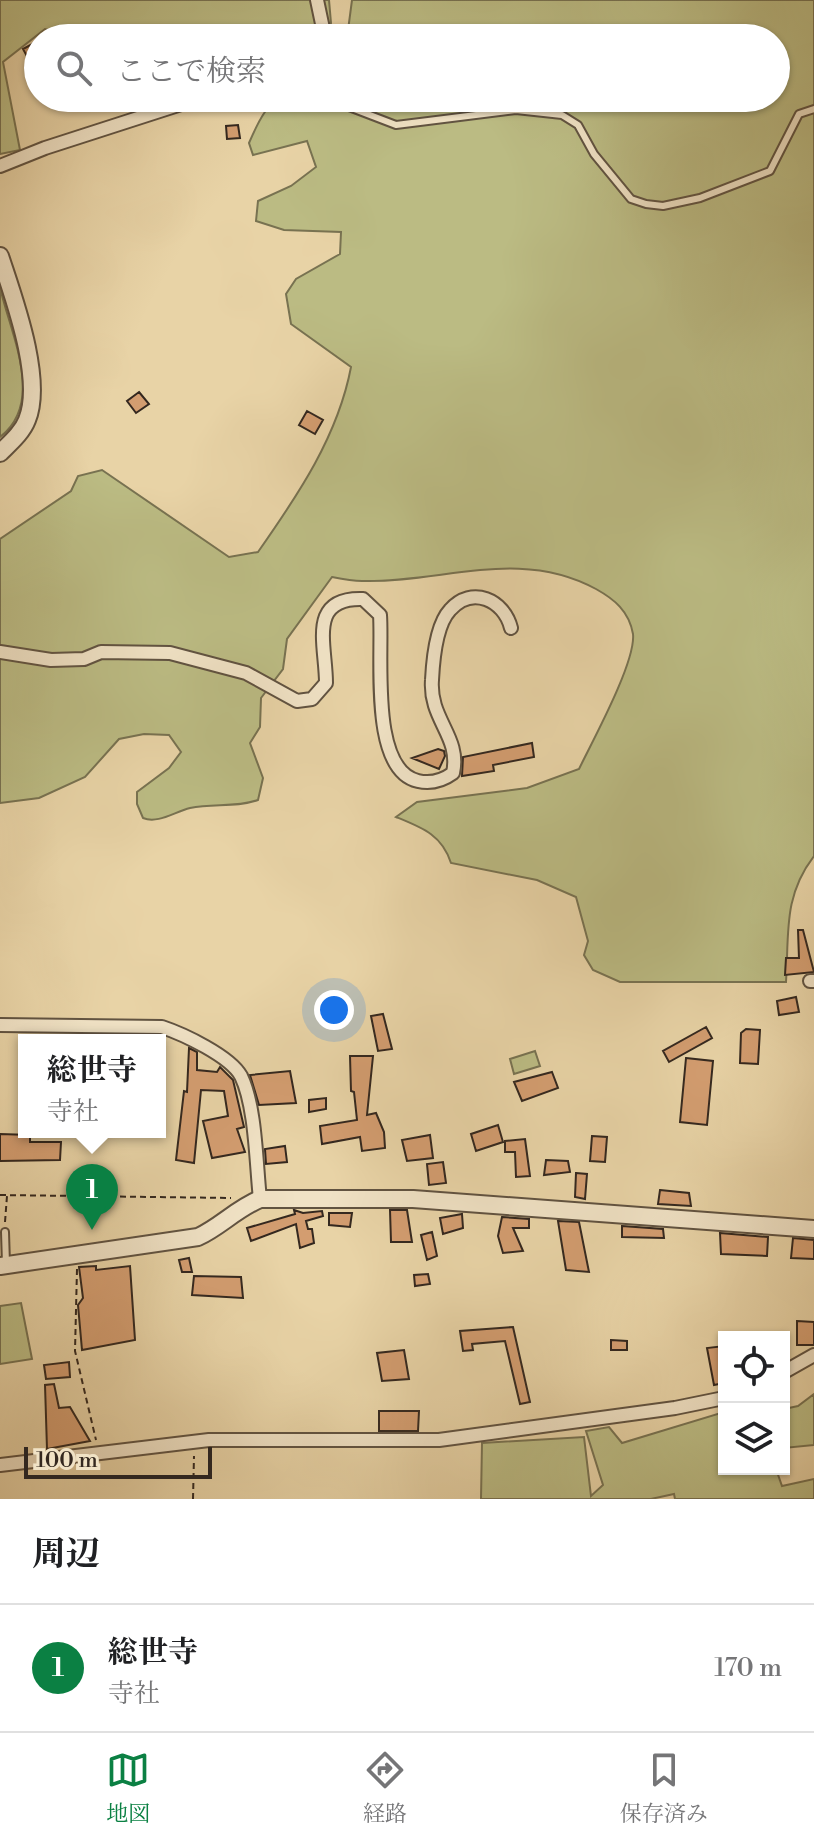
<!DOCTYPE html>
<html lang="ja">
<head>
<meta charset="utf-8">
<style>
	:root { --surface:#fff; --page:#f6f6f6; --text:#202124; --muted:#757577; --line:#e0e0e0; --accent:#0b8043 }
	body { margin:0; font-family:"Libre Bodoni","Noto Serif JP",serif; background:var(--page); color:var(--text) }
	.controls { position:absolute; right:24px; bottom:24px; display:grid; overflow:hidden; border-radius:0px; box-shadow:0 2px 6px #0004 }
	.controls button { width:72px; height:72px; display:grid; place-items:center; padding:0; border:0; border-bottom:2px solid var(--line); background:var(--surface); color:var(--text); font:40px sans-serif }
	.scale { position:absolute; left:24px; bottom:20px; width:188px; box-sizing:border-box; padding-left:8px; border:4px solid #34281f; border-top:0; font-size:22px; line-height:28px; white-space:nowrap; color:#34281f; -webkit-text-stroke:6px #f0e2c5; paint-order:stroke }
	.you { position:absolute; left:334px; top:1010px; width:28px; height:28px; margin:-20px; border:6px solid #fff; border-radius:50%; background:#1a73e8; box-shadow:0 0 0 12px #1a73e833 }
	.badge { display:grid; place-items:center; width:52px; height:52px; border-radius:50%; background:var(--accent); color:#fff; font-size:26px; font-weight:700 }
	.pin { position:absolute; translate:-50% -66px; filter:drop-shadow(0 2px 4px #0008) }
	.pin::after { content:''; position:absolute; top:42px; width:28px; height:24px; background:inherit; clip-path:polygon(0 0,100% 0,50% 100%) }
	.popup { position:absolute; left:18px; top:1034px; width:148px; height:104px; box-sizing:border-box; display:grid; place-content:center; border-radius:0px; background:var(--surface); filter:drop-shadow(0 2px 6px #0005); font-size:26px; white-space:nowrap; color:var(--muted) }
	.popup b { font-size:30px; color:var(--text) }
	.popup::after { content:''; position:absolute; left:50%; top:100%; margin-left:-16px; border:16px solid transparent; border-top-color:var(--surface) }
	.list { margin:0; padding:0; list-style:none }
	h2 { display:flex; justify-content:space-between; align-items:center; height:104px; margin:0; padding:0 32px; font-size:34px }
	h2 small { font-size:26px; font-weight:400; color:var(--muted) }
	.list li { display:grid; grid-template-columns:52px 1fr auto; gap:24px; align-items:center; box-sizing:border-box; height:128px; padding:0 32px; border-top:2px solid var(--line) }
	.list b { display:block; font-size:30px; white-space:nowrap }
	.list p { margin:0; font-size:26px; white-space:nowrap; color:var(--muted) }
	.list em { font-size:26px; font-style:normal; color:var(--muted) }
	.icon { flex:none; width:44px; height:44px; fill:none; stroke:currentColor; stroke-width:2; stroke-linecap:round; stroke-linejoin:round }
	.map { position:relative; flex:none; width:814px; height:1499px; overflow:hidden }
	.search { position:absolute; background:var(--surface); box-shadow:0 2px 6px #0004; left:24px; right:24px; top:24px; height:88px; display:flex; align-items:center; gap:20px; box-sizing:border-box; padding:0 28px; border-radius:44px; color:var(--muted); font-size:30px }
	.sheet { height:232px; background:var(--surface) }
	nav { display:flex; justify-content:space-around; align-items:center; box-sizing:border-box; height:112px; border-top:2px solid var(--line); background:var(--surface); font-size:22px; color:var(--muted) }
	nav a { display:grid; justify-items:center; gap:4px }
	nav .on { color:var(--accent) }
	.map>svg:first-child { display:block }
	.green { fill:#bbbb83; stroke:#787251; stroke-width:2 }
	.building { fill:#d39d70; stroke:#34281f; stroke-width:2 }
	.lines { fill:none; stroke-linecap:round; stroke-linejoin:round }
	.service-casing { stroke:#615341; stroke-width:10 }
	.minor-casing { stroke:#615341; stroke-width:16 }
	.tertiary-casing { stroke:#615341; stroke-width:20 }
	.path { stroke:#34281f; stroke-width:2; stroke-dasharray:6 4; stroke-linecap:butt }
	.service { stroke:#f0e2c5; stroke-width:6 }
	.minor { stroke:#f0e2c5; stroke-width:12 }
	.tertiary { stroke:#f0e2c5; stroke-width:16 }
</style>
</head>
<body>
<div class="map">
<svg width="814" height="1499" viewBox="0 0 814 1499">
	<rect width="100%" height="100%" fill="#e8d3a6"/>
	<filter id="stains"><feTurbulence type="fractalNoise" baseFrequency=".0025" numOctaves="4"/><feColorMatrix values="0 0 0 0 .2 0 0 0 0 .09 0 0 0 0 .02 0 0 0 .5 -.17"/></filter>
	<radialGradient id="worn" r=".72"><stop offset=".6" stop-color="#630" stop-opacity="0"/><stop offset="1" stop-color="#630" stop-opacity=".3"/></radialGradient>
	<!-- green -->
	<path class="green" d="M 0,0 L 329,0 L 331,23 L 294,33 L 238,26 L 221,30 L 215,38 L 80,38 L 45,29 L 3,62 L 20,150 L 0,154 Z
		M 352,0 L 814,0 L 814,856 C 783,896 789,934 786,982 L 620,982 L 593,970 L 584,955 L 588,941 L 576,897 L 537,880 L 451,863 C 442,835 423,828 396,817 L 417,802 L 527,788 L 579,769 C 592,742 636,662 633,634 C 629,611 614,599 596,589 C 519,547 443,583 362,581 C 352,581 342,579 332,577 L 287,639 L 283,669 L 261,698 L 260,727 L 250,743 L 263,778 L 258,800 C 235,808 214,803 190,808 C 174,812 158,824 143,818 L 137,804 L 137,792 L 169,768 L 181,752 L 169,735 L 144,734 L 119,739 L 85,777 L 39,798 L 0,803 L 0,539 L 71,491 L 78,476 L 102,470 L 229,557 L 258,552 C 298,495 338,436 351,367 L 291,324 L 286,294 L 296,279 L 340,254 L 341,232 L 284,230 L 256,221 L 258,201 L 291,186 L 316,167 L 307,141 L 253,155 L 249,143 C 274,85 273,109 324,98 L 776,98 L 776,38 L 347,38 Z
		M 0,287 C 10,333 46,402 0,437 Z
		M 535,1051 L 540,1066 L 514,1074 L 510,1059 Z
		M 21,1303 L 32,1359 L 0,1364 L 0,1306 Z
		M 814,1394 L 814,1445 L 784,1448 L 784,1409 L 798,1406 Z
		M 724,1412 L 724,1469 L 776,1469 L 782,1486 L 814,1479 L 814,1499 L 675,1499 L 674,1494 L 651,1499 L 481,1499 L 482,1443 L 584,1437 L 591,1496 L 603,1485 L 586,1431 L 609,1427 L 622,1443 Z"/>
	<!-- building -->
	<path class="building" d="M 38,41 L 38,58 L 30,62 L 23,49 Z
		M 111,98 L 167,98 L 167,99 L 140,108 L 111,109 Z
		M 238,125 L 240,138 L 227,139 L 226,126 Z
		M 139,392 L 149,404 L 136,413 L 127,401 Z
		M 307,411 L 323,420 L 315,434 L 299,425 Z
		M 532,743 L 534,757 L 493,765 L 494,771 L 462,776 L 463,757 Z
		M 438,749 L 444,751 L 445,756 L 439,769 L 412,758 Z
		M 798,930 L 803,930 L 814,972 L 785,975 L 786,958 L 799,958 Z
		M 796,997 L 799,1012 L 779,1015 L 777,1001 Z
		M 383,1014 L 392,1049 L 378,1051 L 371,1016 Z
		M 706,1027 L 712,1038 L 669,1062 L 663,1051 Z
		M 746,1029 L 760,1030 L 758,1064 L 740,1063 L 741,1033 Z
		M 189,1048 L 197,1052 L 197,1070 L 217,1072 L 220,1067 L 233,1080 L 244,1127 L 237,1129 L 245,1152 L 212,1158 L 203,1121 L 228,1116 L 224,1091 L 201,1090 L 194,1163 L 176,1160 L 184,1091 L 187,1092 Z
		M 350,1056 L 373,1056 L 367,1115 L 376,1113 L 384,1132 L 385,1148 L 362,1151 L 360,1137 L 322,1144 L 320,1126 L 357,1120 L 354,1092 L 351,1091 Z
		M 686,1058 L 713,1061 L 707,1125 L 680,1122 Z
		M 290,1071 L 296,1103 L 259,1105 L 250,1075 Z
		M 552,1072 L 558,1088 L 522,1101 L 514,1082 Z
		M 326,1098 L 326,1109 L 309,1112 L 309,1100 Z
		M 498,1125 L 503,1142 L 476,1151 L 471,1134 Z
		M 0,1134 L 30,1135 L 30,1142 L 61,1142 L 60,1160 L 0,1161 Z
		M 430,1135 L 433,1158 L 407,1161 L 402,1140 Z
		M 592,1136 L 607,1137 L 605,1162 L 590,1161 Z
		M 525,1139 L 530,1176 L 516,1177 L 515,1152 L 505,1152 L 505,1141 Z
		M 285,1146 L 287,1162 L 266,1164 L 265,1149 Z
		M 546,1160 L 568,1161 L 570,1172 L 544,1175 Z
		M 443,1162 L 446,1183 L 429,1185 L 427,1164 Z
		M 576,1173 L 587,1174 L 585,1199 L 575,1197 Z
		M 660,1190 L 689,1193 L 691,1206 L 658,1204 Z
		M 294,1210 L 303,1213 L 322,1211 L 323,1216 L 306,1221 L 308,1229 L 312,1229 L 314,1243 L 300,1248 L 296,1224 L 251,1241 L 247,1228 L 295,1214 Z
		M 390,1210 L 407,1210 L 412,1242 L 391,1242 Z
		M 329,1213 L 352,1213 L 350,1227 L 329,1225 Z
		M 462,1214 L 463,1228 L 443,1234 L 440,1218 Z
		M 502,1217 L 529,1219 L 529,1228 L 513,1228 L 523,1251 L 503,1253 L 498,1236 Z
		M 558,1221 L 579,1222 L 589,1272 L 566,1270 Z
		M 622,1226 L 663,1229 L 664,1238 L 622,1237 Z
		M 432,1232 L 437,1256 L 427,1260 L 421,1235 Z
		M 720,1233 L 768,1237 L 767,1256 L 721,1254 Z
		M 793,1238 L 814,1240 L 814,1259 L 791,1258 Z
		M 189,1258 L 192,1272 L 182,1272 L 179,1260 Z
		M 96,1266 L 96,1270 L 130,1266 L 135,1340 L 82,1350 L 78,1305 L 83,1298 L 79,1267 Z
		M 428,1274 L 430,1284 L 415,1286 L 414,1275 Z
		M 194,1276 L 241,1277 L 243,1298 L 192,1295 Z
		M 797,1321 L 814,1322 L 814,1345 L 797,1345 Z
		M 513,1327 L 530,1402 L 520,1404 L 505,1341 L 472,1344 L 473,1350 L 463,1351 L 460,1331 Z
		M 611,1340 L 627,1341 L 627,1350 L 611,1350 Z
		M 724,1346 L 724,1383 L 714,1385 L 707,1348 Z
		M 404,1350 L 409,1379 L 382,1381 L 377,1353 Z
		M 69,1362 L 70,1377 L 46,1379 L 44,1365 Z
		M 54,1384 L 59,1408 L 70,1407 L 90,1441 L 47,1449 L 45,1385 Z
		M 379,1411 L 419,1411 L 418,1431 L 379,1431 Z"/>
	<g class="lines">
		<!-- service casing -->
		<g class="service-casing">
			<path id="service" d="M 328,99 L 396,125 L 516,110 L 562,115 L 578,125 L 594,154 L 631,199 L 646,204 L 663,206 L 700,198 L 770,171 L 799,114 L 814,109
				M 5,1232 L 6,1264"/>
		</g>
		<!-- minor casing -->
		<g class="minor-casing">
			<path id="minor" d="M 317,0 L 325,38
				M 324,98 L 328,98
				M 0,166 L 45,148 L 200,98
				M 0,652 L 51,660 L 84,659 L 101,652 L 170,653 L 246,673 L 297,701 L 312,699 L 326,683 C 326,645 307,597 363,599 L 380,615 C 383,655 369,770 418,781 C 431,784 442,781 453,773 C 461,736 429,720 432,680 C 433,660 436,625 450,610 C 472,585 504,600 511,628
				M 810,981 L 814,981
				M 0,1025 L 162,1027 C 183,1034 230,1056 241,1076 C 256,1107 256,1164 260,1199
				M 784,1372 L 814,1355
				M 0,1465 L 209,1440 L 439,1440 L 675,1408 L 724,1398"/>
		</g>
		<!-- tertiary casing -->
		<g class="tertiary-casing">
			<path id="tertiary" d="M 0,256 C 13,296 44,379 27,420 C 22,433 10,443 0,453
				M 0,1266 L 198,1237 C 220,1227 236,1209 260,1199 L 413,1199 L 814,1229"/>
		</g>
		<!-- path -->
		<path class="path" d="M 0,1195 L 231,1198
			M 5,1222 L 7,1196
			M 77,1269 L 75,1351 L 96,1440
			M 193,1499 L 194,1456"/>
		<!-- service -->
		<use href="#service" class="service"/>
		<!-- minor -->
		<use href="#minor" class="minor"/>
		<!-- tertiary -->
		<use href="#tertiary" class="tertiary"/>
	</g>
	<rect width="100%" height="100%" filter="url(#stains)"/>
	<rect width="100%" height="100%" fill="url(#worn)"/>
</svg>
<div class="controls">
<button><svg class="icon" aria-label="locate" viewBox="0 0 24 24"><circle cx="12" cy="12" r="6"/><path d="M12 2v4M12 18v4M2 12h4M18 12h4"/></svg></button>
<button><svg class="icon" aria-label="layers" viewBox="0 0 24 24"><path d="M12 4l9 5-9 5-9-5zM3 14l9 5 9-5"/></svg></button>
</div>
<div class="scale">100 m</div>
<div class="you"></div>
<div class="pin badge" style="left:92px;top:1230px">1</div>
<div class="popup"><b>総世寺</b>寺社</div>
<div class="search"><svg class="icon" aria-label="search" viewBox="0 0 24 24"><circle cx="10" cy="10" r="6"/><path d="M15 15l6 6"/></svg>ここで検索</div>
</div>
<section class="sheet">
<h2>周辺<small></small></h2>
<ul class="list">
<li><span class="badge">1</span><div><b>総世寺</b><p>寺社</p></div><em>170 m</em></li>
</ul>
</section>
<nav>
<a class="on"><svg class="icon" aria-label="map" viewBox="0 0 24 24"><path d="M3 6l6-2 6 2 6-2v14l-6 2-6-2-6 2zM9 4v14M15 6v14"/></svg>地図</a>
<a><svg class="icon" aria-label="directions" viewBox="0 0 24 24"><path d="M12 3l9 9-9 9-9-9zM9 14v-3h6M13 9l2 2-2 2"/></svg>経路</a>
<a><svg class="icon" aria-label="saved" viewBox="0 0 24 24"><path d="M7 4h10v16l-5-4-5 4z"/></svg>保存済み</a>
</nav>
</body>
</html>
